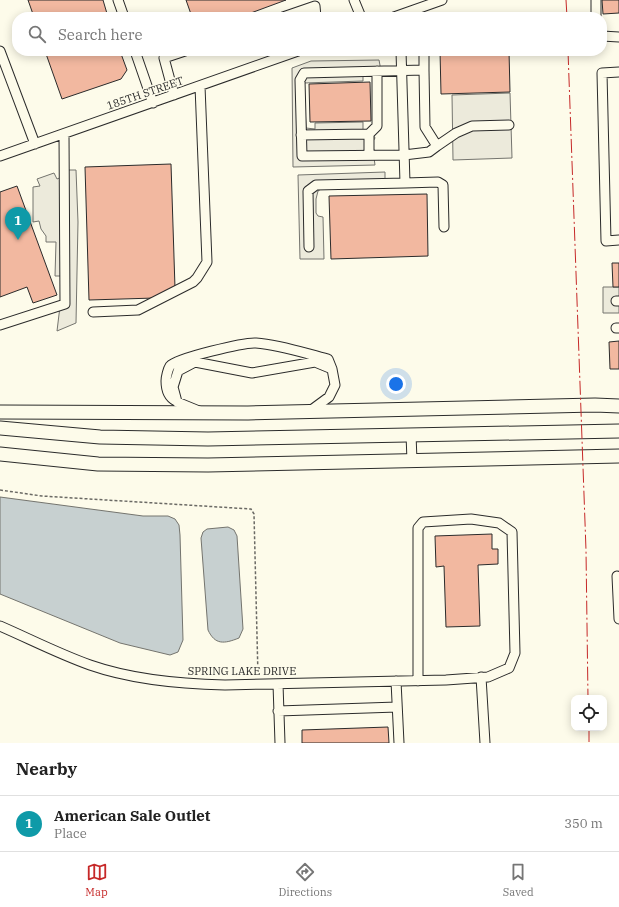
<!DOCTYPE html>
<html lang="en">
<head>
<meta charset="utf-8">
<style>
	:root { --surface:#fff; --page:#f2f2f2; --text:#222; --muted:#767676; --line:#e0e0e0; --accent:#c62828 }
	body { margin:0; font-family:"IBM Plex Serif",serif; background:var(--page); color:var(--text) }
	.controls { position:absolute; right:12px; bottom:12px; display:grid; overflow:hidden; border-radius:8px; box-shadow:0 2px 10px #0003 }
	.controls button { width:36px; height:36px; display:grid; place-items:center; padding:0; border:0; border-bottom:1px solid var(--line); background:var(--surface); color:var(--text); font:20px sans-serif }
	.you { position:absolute; left:396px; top:384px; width:14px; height:14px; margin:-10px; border:3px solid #fff; border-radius:50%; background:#1a73e8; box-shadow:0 0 0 6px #1a73e833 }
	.badge { display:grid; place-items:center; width:26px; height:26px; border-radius:50%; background:var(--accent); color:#fff; font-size:13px; font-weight:700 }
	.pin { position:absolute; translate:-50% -33px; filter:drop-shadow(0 1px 2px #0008) }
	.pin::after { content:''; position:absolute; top:21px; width:14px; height:12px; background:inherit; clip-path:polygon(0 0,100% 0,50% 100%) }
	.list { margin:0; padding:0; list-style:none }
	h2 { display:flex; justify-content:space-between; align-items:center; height:52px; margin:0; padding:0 16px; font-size:17px }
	h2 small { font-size:13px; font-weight:400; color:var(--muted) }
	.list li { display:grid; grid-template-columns:26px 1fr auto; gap:12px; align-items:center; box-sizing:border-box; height:56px; padding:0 16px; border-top:1px solid var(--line) }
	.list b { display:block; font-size:15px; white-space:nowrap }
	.list p { margin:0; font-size:13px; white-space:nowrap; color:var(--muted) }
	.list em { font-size:13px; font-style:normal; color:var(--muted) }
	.icon { flex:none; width:22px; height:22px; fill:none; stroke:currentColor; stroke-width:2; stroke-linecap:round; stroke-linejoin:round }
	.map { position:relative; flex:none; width:619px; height:743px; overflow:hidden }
	.search { position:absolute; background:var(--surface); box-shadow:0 2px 10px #0003; left:12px; right:12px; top:12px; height:44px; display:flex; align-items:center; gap:10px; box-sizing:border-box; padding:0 14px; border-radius:16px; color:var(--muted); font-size:15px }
	.sheet { height:108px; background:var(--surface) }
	nav { display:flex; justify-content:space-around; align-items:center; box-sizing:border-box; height:56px; border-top:1px solid var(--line); background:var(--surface); font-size:11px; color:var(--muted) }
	nav a { display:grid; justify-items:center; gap:2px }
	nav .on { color:var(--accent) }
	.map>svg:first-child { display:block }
	.parking { fill:#eceadb; stroke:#74746e }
	.water { fill:#c7d0d0; stroke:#74746e }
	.building { fill:#f2b8a0; stroke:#2b2b2b }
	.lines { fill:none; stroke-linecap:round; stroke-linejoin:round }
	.minor-casing { stroke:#2b2b2b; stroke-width:11 }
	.highway-casing { stroke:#2b2b2b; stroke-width:15 }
	.path { stroke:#6a6964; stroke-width:1.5; stroke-dasharray:3 2; stroke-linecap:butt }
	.minor { stroke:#fdfbea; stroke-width:9 }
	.highway { stroke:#fdfbea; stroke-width:13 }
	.power { stroke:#c62828; stroke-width:1; stroke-dasharray:14 3 2 3; stroke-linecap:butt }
	.labels { text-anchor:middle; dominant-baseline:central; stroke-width:3; stroke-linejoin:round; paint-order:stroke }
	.street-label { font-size:11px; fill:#2b2b2b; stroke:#fdfbea }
</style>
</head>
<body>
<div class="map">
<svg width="619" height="743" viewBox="0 0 619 743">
	<rect width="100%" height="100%" fill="#fdfbea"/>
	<!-- parking -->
	<path class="parking" d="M 379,60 L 382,76 L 363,75 L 363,81 L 304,83 L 306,128 L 315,129 L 315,123 L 363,122 L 363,130 L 371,129 L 375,138 L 372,143 L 375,165 L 293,167 L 292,68 L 311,61 Z
		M 510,93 L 512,158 L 453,160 L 452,95 Z
		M 62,170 L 76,170 L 78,222 L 76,323 L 57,331 L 61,298 L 61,276 L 55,276 L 56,242 L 46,242 L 46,236 L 41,229 L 39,221 L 33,222 L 33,187 L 40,186 L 37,179 L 54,173 L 57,179 L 62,177 Z
		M 385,172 L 385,188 L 321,189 L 318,191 L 316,199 L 316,213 L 318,216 L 323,217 L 324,259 L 300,259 L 298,175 Z
		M 603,287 L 619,287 L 619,313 L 603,313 Z"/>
	<!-- water -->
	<path class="water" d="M 0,497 L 143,516 L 168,516 L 175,519 L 179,525 L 180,535 L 183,640 L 178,652 L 170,655 L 120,643 L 0,594 Z
		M 228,527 L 234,530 L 237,536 L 243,629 L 239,638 C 224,644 215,645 208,630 L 201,538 L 203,532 L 207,529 Z"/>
	<!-- building -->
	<path class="building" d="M 28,0 L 103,0 L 108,17 L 34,17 Z
		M 186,0 L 286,0 L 240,17 L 192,17 Z
		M 602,0 L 619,0 L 619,13 L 603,14 Z
		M 45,51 L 120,51 L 127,70 L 121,79 L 62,99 Z
		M 440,51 L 509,51 L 510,92 L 441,94 Z
		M 370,82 L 371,121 L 310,122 L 309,84 Z
		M 171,164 L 175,288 L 155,298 L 89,300 L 85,167 Z
		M 17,186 L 57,295 L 33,303 L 27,287 L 0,297 L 0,192 Z
		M 427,194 L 428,256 L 331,259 L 329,196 Z
		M 612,263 L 619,263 L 619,287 L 613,287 Z
		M 619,341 L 619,369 L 610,369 L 609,342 Z
		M 492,534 L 492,549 L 498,549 L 498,564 L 478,565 L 480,626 L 446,627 L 444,566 L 436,567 L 435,536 Z
		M 388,727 L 389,743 L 302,743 L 302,730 Z"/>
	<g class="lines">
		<!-- minor casing -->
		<g class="minor-casing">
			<path id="minor" d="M 118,0 L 124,17
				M 354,0 L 361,17
				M 596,0 L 596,17
				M 283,17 L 315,6 L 316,17
				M 394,17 L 442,0
				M 602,36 L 619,37
				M 0,51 L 35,144
				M 135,51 L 153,103
				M 401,51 L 405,183 L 438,182 L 443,185 L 444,227
				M 424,51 L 424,70
				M 424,70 L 425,127 L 437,146 L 429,152 L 404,155 L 302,156 L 300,80 L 304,73 Z
				M 619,72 L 602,73 L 606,241 L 619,240
				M 174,95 L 164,58 L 185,51
				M 369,134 L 369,155
				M 301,135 L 369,134 L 377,126 L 377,71
				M 437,146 L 456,133 L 472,126 L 509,125
				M 0,156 L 298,51
				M 309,247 L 308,191 L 316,185 L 405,183
				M 616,301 L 619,301
				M 93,312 L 138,310 L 193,282 L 197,278 L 207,262 L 200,86
				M 0,325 L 65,304 L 64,134
				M 616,328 L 619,328
				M 176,401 C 168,397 166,389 166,381 C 166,377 168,369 170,366 C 177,358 245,342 256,343 C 281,345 304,353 328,359 L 332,369
				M 199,411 L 177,402 L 173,387 L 178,371 L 195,362 L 252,373 L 315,362 L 332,369 L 335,385 L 329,397 L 310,411
				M 411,434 L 412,461
				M 617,576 L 619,619
				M 0,626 C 30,639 59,654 90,665 C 133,680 180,684 225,685 L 446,680 L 488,677 L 509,668 L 515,653 L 512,532 L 499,523 L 471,519 L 423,522 L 418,528 L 418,681
				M 481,677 L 485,743
				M 396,681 L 399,743
				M 278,684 L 280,743
				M 278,711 L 397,707"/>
		</g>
		<!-- highway casing -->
		<g class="highway-casing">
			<path id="highway" d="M 0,412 L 248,413 L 595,405 L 619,406
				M 0,428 L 100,437 L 208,439 L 619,431
				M 0,454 L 98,464 L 208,465 L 619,456"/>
		</g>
		<!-- path -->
		<path class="path" d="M 0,490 L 42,496 L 251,509 L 254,514 L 258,676"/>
		<!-- minor -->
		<use href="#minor" class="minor"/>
		<!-- highway -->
		<use href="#highway" class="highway"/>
		<!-- power -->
		<path class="power" d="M 566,0 L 567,17
			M 568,51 L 586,550 L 588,698
			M 589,728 L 589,743"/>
	</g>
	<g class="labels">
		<!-- street labels -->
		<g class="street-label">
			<text transform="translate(145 93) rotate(-19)">185TH STREET</text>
			<text x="242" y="671">SPRING LAKE DRIVE</text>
		</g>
	</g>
</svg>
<div class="controls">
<button><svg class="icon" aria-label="locate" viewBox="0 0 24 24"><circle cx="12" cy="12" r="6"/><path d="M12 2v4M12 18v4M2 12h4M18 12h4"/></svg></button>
</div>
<div class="you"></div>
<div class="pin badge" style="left:18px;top:240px;background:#0f9aa8">1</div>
<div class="search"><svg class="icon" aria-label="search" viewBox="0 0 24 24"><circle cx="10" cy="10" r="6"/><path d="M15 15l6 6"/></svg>Search here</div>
</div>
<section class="sheet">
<h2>Nearby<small></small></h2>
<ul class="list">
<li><span class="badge" style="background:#0f9aa8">1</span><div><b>American Sale Outlet</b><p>Place</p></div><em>350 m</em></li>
</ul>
</section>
<nav>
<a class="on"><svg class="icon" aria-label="map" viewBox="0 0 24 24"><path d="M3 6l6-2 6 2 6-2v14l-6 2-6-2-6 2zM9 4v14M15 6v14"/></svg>Map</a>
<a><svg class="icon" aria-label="directions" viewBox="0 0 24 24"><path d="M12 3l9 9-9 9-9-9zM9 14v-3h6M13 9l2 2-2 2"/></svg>Directions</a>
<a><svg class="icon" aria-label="saved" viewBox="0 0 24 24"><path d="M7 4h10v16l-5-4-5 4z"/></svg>Saved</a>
</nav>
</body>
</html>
